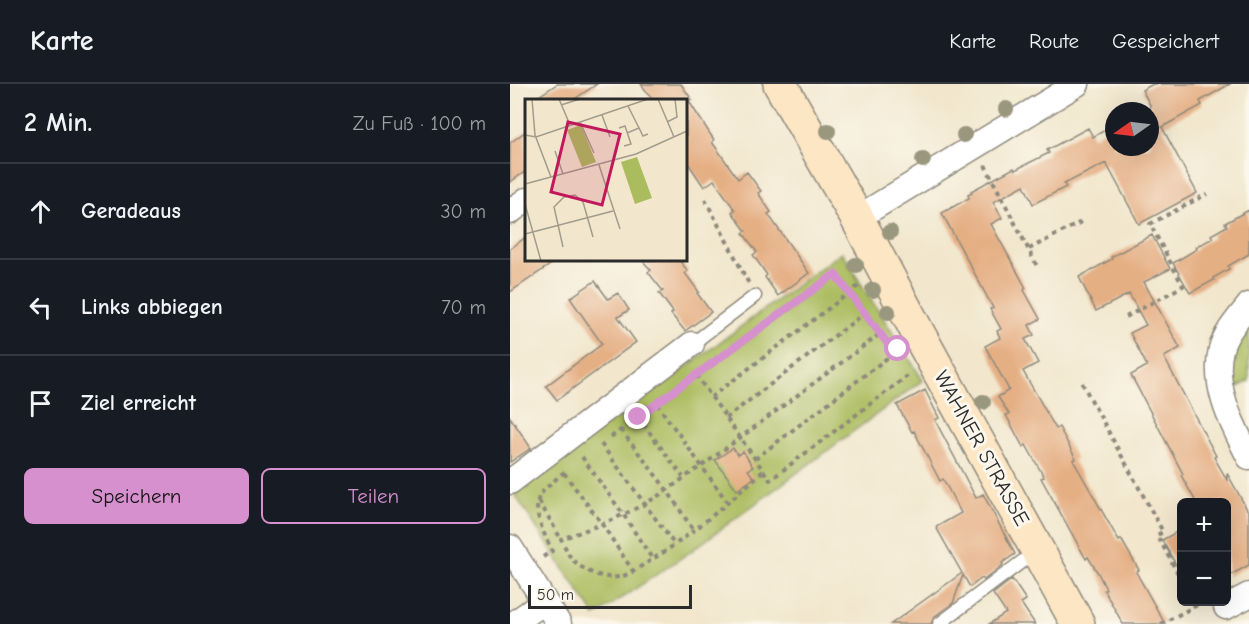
<!DOCTYPE html>
<html lang="de">
<head>
<meta charset="utf-8">
<style>
	:root { --surface:#171b24; --page:#20242c; --text:#f1f3f6; --muted:#9ea1a6; --line:#363941; --accent:#d690ce }
	body { margin:0; font-family:"Comic Neue",sans-serif; background:var(--page); color:var(--text) }
	.controls { position:absolute; right:18px; bottom:18px; display:grid; overflow:hidden; border-radius:9px; box-shadow:0 6px 24px #0002 }
	.controls button { width:54px; height:54px; display:grid; place-items:center; padding:0; border:0; border-bottom:2px solid var(--line); background:var(--surface); color:var(--text); font:30px sans-serif }
	.compass { position:absolute; left:595px; top:18px; width:54px; height:54px; border-radius:50%; background:var(--surface); box-shadow:0 6px 24px #0002; rotate:256deg }
	.scale { position:absolute; left:18px; bottom:15px; width:164px; box-sizing:border-box; padding-left:6px; border:3px solid #2b2b2b; border-top:0; font-size:16px; line-height:21px; white-space:nowrap; color:#2b2b2b; -webkit-text-stroke:4px #fbf7ec; paint-order:stroke }
	.stop { position:absolute; width:18px; height:18px; margin:-14px; border:4px solid #d690ce; border-radius:50%; background:#fff }
	.stop.end { background:#d690ce; border-color:#fff; box-shadow:0 2px 6px #0008 }
	.list { margin:0; padding:0; list-style:none }
	h2 { display:flex; justify-content:space-between; align-items:center; height:78px; margin:0; padding:0 24px; font-size:26px }
	h2 small { font-size:20px; font-weight:400; color:var(--muted) }
	.list li { display:grid; grid-template-columns:39px 1fr auto; gap:18px; align-items:center; box-sizing:border-box; height:96px; padding:0 24px; border-top:2px solid var(--line) }
	.list b { display:block; font-size:22px; white-space:nowrap }
	.list em { font-size:20px; font-style:normal; color:var(--muted) }
	.actions { display:flex; gap:12px; padding:18px 24px }
	.actions a { flex:1; padding:14px 0; border:2px solid var(--accent); border-radius:9px; text-align:center; font-size:21px; color:var(--accent) }
	.actions .main { background:var(--accent); color:#111 }
	.icon { flex:none; width:33px; height:33px; fill:none; stroke:currentColor; stroke-width:2; stroke-linecap:round; stroke-linejoin:round }
	.map { position:relative; flex:none; width:739px; height:540px; overflow:hidden }
	header { display:flex; align-items:center; gap:36px; box-sizing:border-box; height:84px; padding:0 30px; background:var(--surface); border-bottom:2px solid var(--line) }
	header strong { font-size:28px }
	nav { display:flex; gap:33px; margin-inline-start:auto; font-size:21px }
	main { display:flex }
	aside { flex:1; background:var(--surface) }
	.map>svg:first-child { display:block }
	.green { fill:#abbc5f; stroke:#6b7445; stroke-width:1.5 }
	.building { fill:#e5af84 }
	.lines { fill:none; stroke-linecap:round; stroke-linejoin:round }
	.lane-casing { stroke:#8e897c; stroke-width:15 }
	.street-casing { stroke:#8e897c; stroke-width:27 }
	.secondary-casing { stroke:#8e897c; stroke-width:36 }
	.path { stroke:#8e897c; stroke-width:4; stroke-dasharray:4.5 4.5; stroke-linecap:butt }
	.lane { stroke:#fff; stroke-width:12 }
	.street { stroke:#fff; stroke-width:24 }
	.secondary { stroke:#fce6c4; stroke-width:33 }
	.tree { fill:#99977d }
	.route { stroke:#d690ce; stroke-width:8 }
	.labels { text-anchor:middle; dominant-baseline:central; stroke-width:6; stroke-linejoin:round; paint-order:stroke }
	.street-label { font-size:21px; fill:#2b2b2b; stroke:#fbf7ec }
	.inset-road { fill:none; stroke:#a29c8c; stroke-width:1.5 }
	.view { fill:#c2185b; fill-opacity:0.15; stroke:#c2185b; stroke-width:3 }
	.inset-edge { fill:none; stroke:#2b2b2b; stroke-width:3 }
</style>
</head>
<body>
<header>
<strong>Karte</strong>
<nav><a>Karte</a><a>Route</a><a>Gespeichert</a></nav>
</header>
<main>
<aside>
<h2>2 Min.<small>Zu Fuß · 100 m</small></h2>
<ul class="list">
<li><svg class="icon" aria-label="ahead" viewBox="0 0 24 24"><path d="M12 20V5M6 11l6-6 6 6"/></svg><div><b>Geradeaus</b></div><em>30 m</em></li>
<li><svg class="icon" aria-label="left" viewBox="0 0 24 24"><path d="M17 20v-9H6M10 6l-5 5 5 5"/></svg><div><b>Links abbiegen</b></div><em>70 m</em></li>
<li><svg class="icon" aria-label="arrive" viewBox="0 0 24 24"><path d="M6 21V4h12l-3 4 3 4H6"/></svg><div><b>Ziel erreicht</b></div></li>
</ul>
<div class="actions"><a class="main">Speichern</a><a>Teilen</a></div>
</aside>
<div class="map">
<svg width="739" height="540" viewBox="0 0 739 540">
	<rect width="100%" height="100%" fill="#fbf7ec"/>
	<filter id="ink" filterUnits="userSpaceOnUse"><feTurbulence type="fractalNoise" baseFrequency=".0167" numOctaves="2"/><feDisplacementMap in="SourceGraphic" scale="12" xChannelSelector="R" yChannelSelector="G"/><feConvolveMatrix kernelMatrix="1 2 1 2 8 2 1 2 1" color-interpolation-filters="sRGB"/></filter>
	<filter id="wash" filterUnits="userSpaceOnUse"><feTurbulence type="fractalNoise" baseFrequency=".008" numOctaves="4" result="noise"/><feDisplacementMap in="SourceGraphic" scale="24" xChannelSelector="R" yChannelSelector="G"/><feGaussianBlur stdDeviation="1.35" result="paint"/><feColorMatrix in="noise" values="0 0 0 0 0 0 0 0 0 0 0 0 0 0 0 0 0 1.4 0 .05"/><feComposite in="paint" operator="in"/></filter>
	<g filter="url(#wash)">
		<rect width="100%" height="100%" fill="#f2e7cd"/>
		<!-- green -->
		<path class="green" d="M 332,168 L 351,200 L 413,296 L 180,468 L 85,532 L 1,405 L 107,334 Z
			M 739,230 L 739,297 L 728,303 L 720,296 L 718,265 Z"/>
		<g id="blocks">
			<!-- building -->
			<path class="building" d="M 47,0 L 87,0 L 63,16 L 23,16 Z
				M 131,0 L 171,0 L 182,16 L 178,16 L 204,56 L 202,58 L 228,95 L 237,88 L 251,107 L 248,109 L 261,128 L 258,130 L 299,189 L 268,212 L 255,193 L 257,191 L 243,171 L 247,168 L 233,149 L 236,147 L 222,128 L 225,126 L 204,96 L 194,103 L 176,76 L 176,16 L 143,16 Z
				M 643,0 L 720,0 L 690,17 L 692,21 L 652,43 L 687,109 L 629,140 L 596,79 L 554,100 L 556,103 L 523,120 L 514,101 L 483,118 L 492,134 L 481,140 L 516,204 L 514,206 L 530,235 L 519,241 L 524,251 L 515,255 L 528,279 L 513,287 L 546,345 L 549,343 L 566,375 L 563,376 L 609,457 L 611,455 L 629,486 L 626,488 L 655,540 L 613,540 L 594,506 L 596,505 L 588,489 L 578,473 L 576,475 L 531,394 L 534,393 L 516,361 L 513,363 L 496,331 L 499,330 L 488,313 L 499,306 L 475,262 L 490,254 L 487,247 L 491,245 L 480,225 L 483,224 L 432,129 L 459,114 L 458,111 L 462,109 L 461,107 L 504,84 L 505,86 L 539,69 L 537,66 L 578,44 L 583,53 L 604,41 L 604,63 L 640,63 L 640,21 L 632,6 Z
				M 16,47 L 16,87 L 0,98 L 0,59 Z
				M 739,126 L 739,170 L 718,182 L 719,185 L 703,194 L 704,196 L 680,209 L 663,179 L 687,165 L 686,163 L 703,154 L 701,151 L 717,142 L 715,139 Z
				M 642,151 L 660,185 L 634,198 L 670,264 L 654,273 L 706,372 L 704,373 L 717,396 L 717,389 L 739,429 L 739,481 L 717,493 L 717,418 L 686,418 L 671,391 L 673,390 L 621,291 L 637,282 L 620,249 L 636,241 L 619,210 L 586,227 L 569,193 L 602,175 L 601,173 Z
				M 16,153 L 16,176 L 47,176 L 0,208 L 0,165 Z
				M 132,176 L 169,176 L 178,187 L 175,189 L 189,208 L 187,209 L 201,228 L 175,247 L 161,230 L 163,228 L 149,209 L 153,207 L 138,188 L 141,186 Z
				M 85,197 L 98,215 L 108,209 L 119,226 L 108,233 L 126,258 L 47,316 L 36,302 L 92,260 L 60,214 Z
				M 415,306 L 429,334 L 425,336 L 466,414 L 473,410 L 505,470 L 492,479 L 493,481 L 474,496 L 472,494 L 460,503 L 453,491 L 443,519 L 424,533 L 421,540 L 381,540 L 452,489 L 426,443 L 451,429 L 433,395 L 430,397 L 404,347 L 402,348 L 387,321 Z
				M 0,333 L 21,364 L 0,378 Z
				M 223,364 L 228,371 L 233,367 L 243,383 L 238,386 L 244,394 L 227,406 L 205,376 Z
				M 672,445 L 672,491 L 652,456 Z
				M 502,495 L 516,516 L 511,519 L 525,540 L 479,540 L 496,529 L 483,510 Z"/>
		</g>
	</g>
	<g filter="url(#ink)">
		<use href="#blocks" fill-opacity="0" stroke="#8e897c" stroke-width="1.5"/>
		<g class="lines">
			<!-- lane casing -->
			<g class="lane-casing">
				<path id="lane" d="M 182,260 L 245,212
					M 429,540 L 526,467"/>
			</g>
			<!-- street casing -->
			<g class="street-casing">
				<path id="street" d="M 0,128 L 16,116
					M 347,134 L 567,0
					M 739,221 C 729,234 715,249 711,265 C 702,303 722,340 739,373
					M 0,398 L 182,260
					M 0,463 L 49,540
					M 716,523 L 739,511
					M 3,540 L 34,518"/>
			</g>
			<!-- secondary casing -->
			<g class="secondary-casing">
				<path id="secondary" d="M 270,0 L 347,134 L 408,249 L 568,540"/>
			</g>
			<!-- path -->
			<path class="path" d="M 475,81 L 527,182
				M 195,115 L 239,200
				M 519,165 L 573,137
				M 616,233 L 673,202 L 640,140 L 697,110
				M 186,291 L 260,396 L 400,290
				M 572,299 L 653,448 L 647,451 L 672,497
				M 201,313 L 351,200
				M 147,320 L 218,419
				M 128,333 L 173,393
				M 216,334 L 355,229
				M 111,346 L 157,406 L 183,446
				M 101,353 L 325,190 L 390,276
				M 91,360 L 164,460
				M 72,373 L 113,430 L 143,476
				M 245,375 L 385,268
				M 253,387 C 216,421 176,456 133,481 C 126,486 117,492 108,493 C 92,495 73,487 62,475 C 57,469 55,462 51,455 C 88,442 125,428 157,406 C 169,398 180,389 192,382 L 370,250
				M 54,389 L 92,440 L 123,487
				M 29,417 L 51,455
				M 33,473 L 42,467 C 36,453 22,428 29,413 C 33,405 49,393 56,386
				M 651,540 L 693,518"/>
			<!-- lane -->
			<use href="#lane" class="lane"/>
			<!-- street -->
			<use href="#street" class="street"/>
			<!-- secondary -->
			<use href="#secondary" class="secondary"/>
		</g>
		<!-- trees -->
		<g class="tree">
			<circle cx="496" cy="25" r="8"/>
			<circle cx="318" cy="47" r="8"/>
			<circle cx="454" cy="51" r="8"/>
			<circle cx="413" cy="76" r="8"/>
			<circle cx="380" cy="148" r="8"/>
			<circle cx="346" cy="181" r="8"/>
			<circle cx="363" cy="206" r="8"/>
			<circle cx="378" cy="228" r="8"/>
			<circle cx="473" cy="318" r="8"/>
		</g>
	</g>
	<g class="lines" filter="url(#ink)">
		<!-- route -->
		<path class="route" d="M 128,333 L 325,190 L 384,268 L 388,265"/>
	</g>
	<g class="labels">
		<!-- street labels -->
		<g class="street-label">
			<text transform="translate(472 364) rotate(61)">WAHNER STRASSE</text>
		</g>
	</g>
	<!-- overview -->
	<g transform="translate(15 15)">
		<rect width="162" height="162" fill="#f2e7cd"/>
		<path d="M 56,26 L 71,63 L 57,68 L 42,31 ZM 112,58 L 127,99 L 110,105 L 96,63 Z" fill="#abbc5f"/>
		<path class="inset-road" d="M 7,0 L 10,36 L 26,78M 34,0 L 45,26M 133,0 L 149,38M 36,6 L 55,0M 103,7 L 114,29M 77,16 L 85,38M 55,23 L 69,54M 142,23 L 152,18 L 150,0M 94,29 L 100,27 L 106,45 L 99,47M 102,34 L 114,29 L 118,37 L 123,35M 0,36 L 11,38 L 123,0M 30,52 L 38,75M 74,66 L 95,130M 0,85 L 111,55 L 162,32M 0,105 L 16,162M 0,135 L 88,112M 38,148 L 29,108 L 39,98 L 50,96 L 58,103 L 68,138"/>
		<path class="view" d="M 43,23 L 95,35 L 77,106 L 26,93 Z"/>
		<rect width="162" height="162" class="inset-edge"/>
	</g>
</svg>
<div class="controls">
<button>+</button>
<button>−</button>
</div>
<svg class="compass" viewBox="-18 -18 36 36"><path d="M0-13l5 13h-10z" fill="#e53935"/><path d="M0 13l5-13h-10z" fill="#9ea1a6"/></svg>
<div class="scale">50 m</div>
<div class="stop" style="left:388px;top:265px"></div>
<div class="stop end" style="left:128px;top:333px"></div>
</div>
</main>
</body>
</html>
